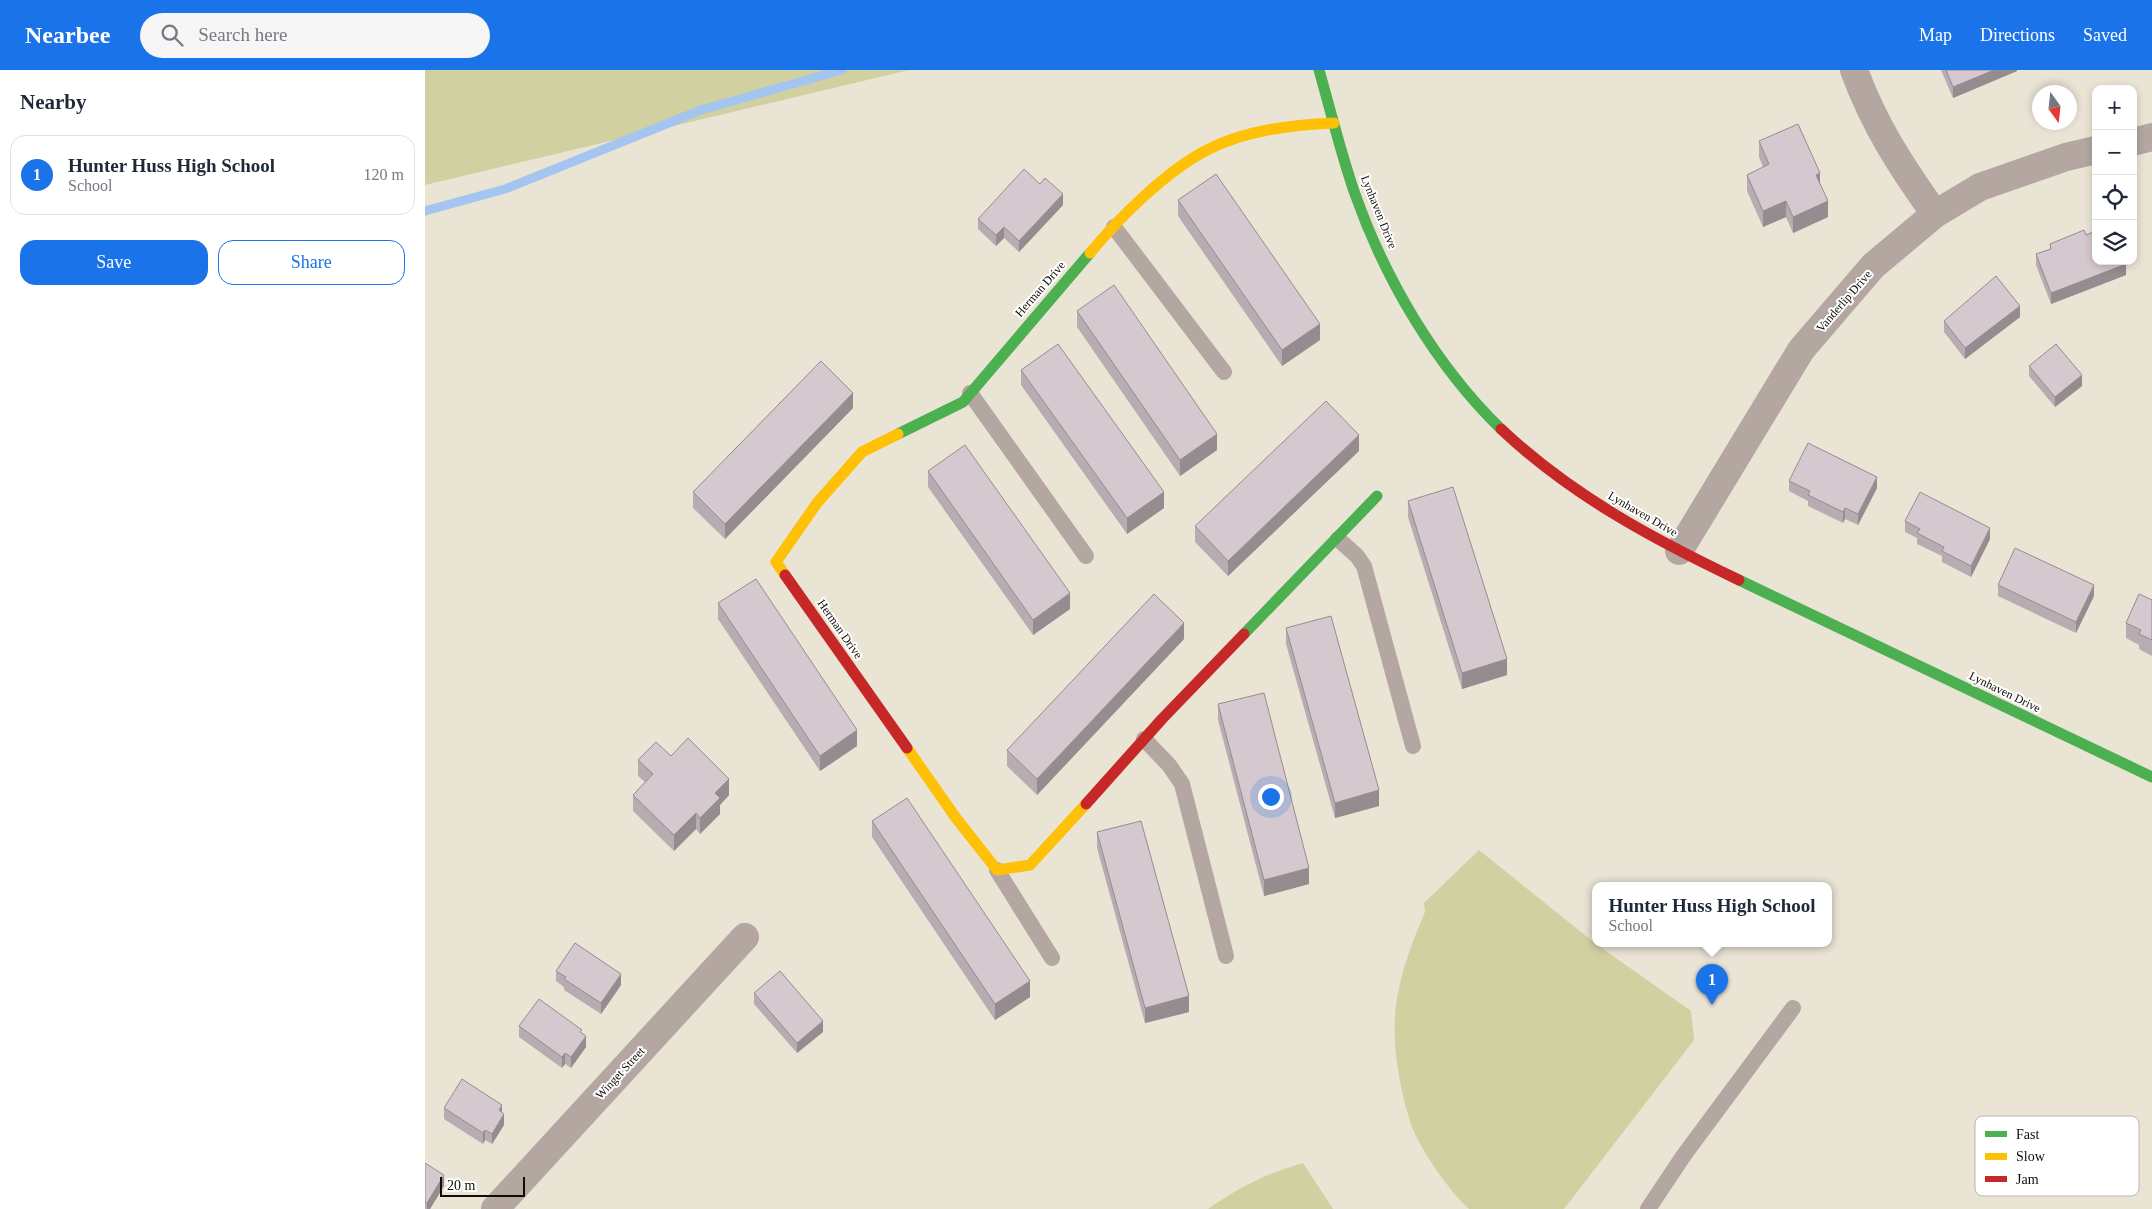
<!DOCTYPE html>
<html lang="en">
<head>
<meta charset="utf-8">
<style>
	:root { --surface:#fff; --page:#f6f6f7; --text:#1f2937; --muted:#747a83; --line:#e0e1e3; --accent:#1a73e8 }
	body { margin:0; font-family:"Times New Roman",serif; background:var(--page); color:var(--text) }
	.controls { position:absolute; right:15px; top:15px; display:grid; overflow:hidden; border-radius:10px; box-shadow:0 2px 8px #0003 }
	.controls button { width:45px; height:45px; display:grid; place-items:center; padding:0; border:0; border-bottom:1px solid var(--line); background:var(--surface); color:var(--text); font:25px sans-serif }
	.compass { position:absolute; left:1607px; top:15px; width:45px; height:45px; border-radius:50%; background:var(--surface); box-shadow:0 2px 8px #0003; rotate:165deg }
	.scale { position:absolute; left:15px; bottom:12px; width:85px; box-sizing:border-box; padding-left:5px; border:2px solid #110d05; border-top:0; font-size:14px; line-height:18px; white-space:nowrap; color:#110d05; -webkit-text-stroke:4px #fff; paint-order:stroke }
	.you { position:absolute; left:845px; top:726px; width:18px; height:18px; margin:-12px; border:4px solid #fff; border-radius:50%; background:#1a73e8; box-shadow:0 0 0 8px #1a73e833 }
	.badge { display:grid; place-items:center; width:32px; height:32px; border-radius:50%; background:var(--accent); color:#fff; font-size:16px; font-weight:700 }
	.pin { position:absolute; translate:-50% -41px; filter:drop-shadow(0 1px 2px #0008) }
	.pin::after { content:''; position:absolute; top:26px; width:18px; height:15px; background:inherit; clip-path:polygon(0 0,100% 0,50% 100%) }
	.popup { position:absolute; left:1167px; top:812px; width:240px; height:65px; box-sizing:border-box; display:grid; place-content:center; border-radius:10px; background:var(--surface); filter:drop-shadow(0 1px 4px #0005); font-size:16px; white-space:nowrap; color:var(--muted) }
	.popup b { font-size:19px; color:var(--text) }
	.popup::after { content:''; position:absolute; left:50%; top:100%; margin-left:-10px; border:10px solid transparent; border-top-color:var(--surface) }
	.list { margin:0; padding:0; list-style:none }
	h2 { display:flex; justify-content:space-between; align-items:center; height:65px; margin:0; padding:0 20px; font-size:21px }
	h2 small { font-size:16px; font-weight:400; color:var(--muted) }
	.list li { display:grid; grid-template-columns:32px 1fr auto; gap:15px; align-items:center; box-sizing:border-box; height:80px; margin:0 10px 10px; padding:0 10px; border:1px solid var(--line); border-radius:15px }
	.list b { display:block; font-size:19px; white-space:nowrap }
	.list p { margin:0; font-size:16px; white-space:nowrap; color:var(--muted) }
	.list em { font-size:16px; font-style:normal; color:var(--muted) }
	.actions { display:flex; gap:10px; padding:15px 20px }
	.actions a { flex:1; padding:11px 0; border:1px solid var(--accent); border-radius:15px; text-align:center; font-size:18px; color:var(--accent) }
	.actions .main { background:var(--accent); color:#fff }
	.icon { flex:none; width:28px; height:28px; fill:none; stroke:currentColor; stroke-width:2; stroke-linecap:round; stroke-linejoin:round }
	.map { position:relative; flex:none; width:1727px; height:1139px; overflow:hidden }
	header { display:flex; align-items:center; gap:30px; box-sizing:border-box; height:70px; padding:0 25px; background:var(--accent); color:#fff }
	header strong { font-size:24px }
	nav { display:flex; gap:28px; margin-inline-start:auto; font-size:18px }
	.search { width:350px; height:45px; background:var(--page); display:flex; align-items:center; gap:12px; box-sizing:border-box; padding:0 18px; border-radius:28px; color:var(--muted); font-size:19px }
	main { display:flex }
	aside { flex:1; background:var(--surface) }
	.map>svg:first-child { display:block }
	.green { fill:#d0d0a1 }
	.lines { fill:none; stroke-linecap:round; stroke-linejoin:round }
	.stream { stroke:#a3c5ef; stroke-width:9 }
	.lane { stroke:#b4a7a2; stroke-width:16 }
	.street { stroke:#b4a7a2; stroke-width:28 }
	.fast { stroke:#4caf50; stroke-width:11 }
	.slow { stroke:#ffc107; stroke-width:11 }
	.jam { stroke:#c62828; stroke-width:11 }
	.wall { fill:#b7acb1 }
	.shaded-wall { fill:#958c90 }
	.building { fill:#d5c8ce; stroke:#958c90 }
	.labels { text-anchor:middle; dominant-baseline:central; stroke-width:4; stroke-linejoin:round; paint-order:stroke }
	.street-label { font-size:12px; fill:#110d05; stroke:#fff }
	.key { fill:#fff; stroke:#b8b6b4; stroke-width:1 }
	.key-label { font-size:14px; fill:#110d05 }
</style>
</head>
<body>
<header>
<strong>Nearbee</strong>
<div class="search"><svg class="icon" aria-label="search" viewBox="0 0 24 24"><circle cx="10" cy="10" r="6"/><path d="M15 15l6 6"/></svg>Search here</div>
<nav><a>Map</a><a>Directions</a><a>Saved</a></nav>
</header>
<main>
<aside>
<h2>Nearby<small></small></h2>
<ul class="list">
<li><span class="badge">1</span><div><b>Hunter Huss High School</b><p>School</p></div><em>120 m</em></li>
</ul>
<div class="actions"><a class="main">Save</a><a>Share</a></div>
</aside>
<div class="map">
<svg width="1727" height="1139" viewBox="0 0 1727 1139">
	<rect width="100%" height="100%" fill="#eae4d5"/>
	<!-- green -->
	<path class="green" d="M 0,0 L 484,0 L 0,115 Z
		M 1054,780 L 1171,874 L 1266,941 L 1269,970 L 1139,1139 L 1044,1139 C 1025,1122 994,1078 986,1054 C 974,1017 965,968 972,929 C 977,898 988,870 1000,842 L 999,833 Z
		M 878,1093 L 908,1139 L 783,1139 C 815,1117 840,1104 878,1093 Z"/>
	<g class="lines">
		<!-- stream -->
		<path class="stream" d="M 0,141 L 80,119 L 276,40 L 417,0"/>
		<!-- lane -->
		<path class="lane" d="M 689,157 L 799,302
			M 545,323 L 661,486
			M 913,469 L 932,486 L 939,496 L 988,676
			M 719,669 L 744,695 L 757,714 L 801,886
			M 572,800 L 627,888
			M 1223,1139 L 1259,1085 L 1368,938"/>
		<!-- street -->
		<path class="street" d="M 1429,0 C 1449,55 1476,96 1510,144
			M 1708,72 L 1727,67
			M 1254,481 L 1376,280 L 1448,196 L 1510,144 L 1555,117 L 1641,87 L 1671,80
			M 70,1139 L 320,867"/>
		<!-- fast -->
		<path class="fast" d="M 894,0 C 906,42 916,84 930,124 C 960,209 1011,296 1076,359
			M 473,364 L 538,332 L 665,183
			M 1314,510 L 1727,707
			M 819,564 L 952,426"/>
		<!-- slow -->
		<path class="slow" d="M 665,183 C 694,148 741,101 782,80 C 820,60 867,55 909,53
			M 360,505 L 351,492 L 392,433 L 437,382 L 473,364
			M 482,678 L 531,748 L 572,800 L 605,795 L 661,734"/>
		<!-- jam -->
		<path class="jam" d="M 1076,359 C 1146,425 1228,469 1314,510
			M 360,505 L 482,678
			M 661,734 L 737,649 L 819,564"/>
	</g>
	<!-- wall -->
	<path class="wall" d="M 1516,0 L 1592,0 L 1592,1 L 1528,28 Z
		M 1334,71 L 1395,114 L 1403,147 L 1368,163 L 1361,147 L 1338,157 L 1322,121 L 1322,105 L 1338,97 L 1334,87 Z
		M 615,114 L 638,135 L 594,182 L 579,168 L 571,176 L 553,159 L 553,149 Z
		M 753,130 L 895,270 L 857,296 L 753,146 Z
		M 1661,165 L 1701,205 L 1626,234 L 1611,195 L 1611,184 L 1625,179 L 1625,174 Z
		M 652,241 L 792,380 L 755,406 L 652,257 Z
		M 1595,247 L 1540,289 L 1519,262 L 1519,251 Z
		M 1604,296 L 1657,316 L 1630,337 L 1604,306 Z
		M 596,300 L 739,438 L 702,464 L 596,315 Z
		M 428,338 L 300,469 L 268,438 L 268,422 Z
		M 934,381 L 803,506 L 770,472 L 770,456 Z
		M 503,401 L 645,539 L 608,565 L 503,417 Z
		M 1364,411 L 1452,418 L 1433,455 L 1420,449 L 1418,453 L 1383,436 L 1383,431 L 1364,421 Z
		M 983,431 L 1082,605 L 1037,619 L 983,447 Z
		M 1480,451 L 1565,469 L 1546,507 L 1517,492 L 1517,486 L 1492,474 L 1492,468 L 1480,462 Z
		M 1573,515 L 1669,526 L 1651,563 L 1573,526 Z
		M 1727,530 L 1727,586 L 1714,579 L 1714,575 L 1701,568 L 1701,553 Z
		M 293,533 L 432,676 L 395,701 L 293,549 Z
		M 861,558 L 954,736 L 910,748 L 861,574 Z
		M 759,569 L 612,725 L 582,696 L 582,680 Z
		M 793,634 L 884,814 L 839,826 L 793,650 Z
		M 246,686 L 304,725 L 295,735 L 295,744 L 275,764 L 271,759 L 249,781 L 208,741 L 208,725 L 220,712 L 213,706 L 213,690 Z
		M 447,751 L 605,927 L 570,950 L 447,767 Z
		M 672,762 L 764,942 L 720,953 L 672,778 Z
		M 131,901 L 196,915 L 176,944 L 139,920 L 139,917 L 131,911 Z
		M 329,923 L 398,962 L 372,983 L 329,934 Z
		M 94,956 L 157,963 L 161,977 L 146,998 L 140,994 L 137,998 L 94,967 Z
		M 19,1038 L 77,1043 L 79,1055 L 67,1074 L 60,1070 L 58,1074 L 19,1049 Z
		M 0,1093 L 19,1116 L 5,1139 L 0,1139 Z"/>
	<!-- shaded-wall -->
	<path class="shaded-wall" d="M 1569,0 L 1592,0 L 1592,1 L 1528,28 L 1528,17 Z
		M 1395,103 L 1395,119 L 1391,105 Z
		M 638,124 L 638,135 L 594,182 L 594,171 Z
		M 1361,131 L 1361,147 L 1338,157 L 1338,141 Z
		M 1403,131 L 1403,147 L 1368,163 L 1368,147 Z
		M 579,157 L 579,168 L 571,176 L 571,165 Z
		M 1701,194 L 1701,205 L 1626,234 L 1626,223 Z
		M 1595,236 L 1595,247 L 1540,289 L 1540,278 Z
		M 895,254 L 895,270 L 857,296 L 857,280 Z
		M 1657,305 L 1657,316 L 1630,337 L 1630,327 Z
		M 428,323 L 428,338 L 300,469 L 300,454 Z
		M 792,364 L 792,380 L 755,406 L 755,390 Z
		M 934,365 L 934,381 L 803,506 L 803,491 Z
		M 1452,407 L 1452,418 L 1433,455 L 1433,444 Z
		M 739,422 L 739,438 L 702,464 L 702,448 Z
		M 1420,438 L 1420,449 L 1418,453 L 1418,442 Z
		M 1565,458 L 1565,469 L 1546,507 L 1546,496 Z
		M 1669,515 L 1669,526 L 1651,563 L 1651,552 Z
		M 645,523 L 645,539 L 608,565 L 608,550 Z
		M 759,553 L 759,569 L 612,725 L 612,709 Z
		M 1082,589 L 1082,605 L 1037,619 L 1037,603 Z
		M 432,660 L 432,676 L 395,701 L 395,686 Z
		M 304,709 L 304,725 L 295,735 L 295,744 L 275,764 L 275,748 L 290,723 Z
		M 954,720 L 954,736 L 910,748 L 910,733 Z
		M 271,743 L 271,759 L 249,781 L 249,765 Z
		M 884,798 L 884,814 L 839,826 L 839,810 Z
		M 196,904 L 196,915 L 176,944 L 176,933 Z
		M 605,911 L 605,927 L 570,950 L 570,934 Z
		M 764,926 L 764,942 L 720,953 L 720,938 Z
		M 398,951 L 398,962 L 372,983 L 372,973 Z
		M 161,966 L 161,977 L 146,998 L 146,987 Z
		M 140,983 L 140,994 L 137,998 L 137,987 Z
		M 77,1035 L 77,1046 L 74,1040 Z
		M 79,1044 L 79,1055 L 67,1074 L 67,1064 Z
		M 60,1060 L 60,1070 L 58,1074 L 58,1063 Z
		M 19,1105 L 19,1116 L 5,1139 L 2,1139 L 2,1133 Z"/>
	<!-- building -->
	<path class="building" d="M 1521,0 L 1569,0 L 1528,17 Z
		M 1373,54 L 1395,103 L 1391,105 L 1403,131 L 1368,147 L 1361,131 L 1338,141 L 1322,105 L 1344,94 L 1334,71 Z
		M 599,99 L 615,114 L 620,108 L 638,124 L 594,171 L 579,157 L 571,165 L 553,149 Z
		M 791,104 L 895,254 L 857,280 L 753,130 Z
		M 1659,160 L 1661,165 L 1671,161 L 1671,191 L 1700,191 L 1701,194 L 1626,223 L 1611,184 L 1626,179 L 1625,174 Z
		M 1571,206 L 1595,236 L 1540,278 L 1519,251 Z
		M 689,215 L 792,364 L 755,390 L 652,241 Z
		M 633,274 L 739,422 L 702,448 L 596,300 Z
		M 1631,274 L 1657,305 L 1630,327 L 1604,296 Z
		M 396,291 L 428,323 L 300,454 L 268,422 Z
		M 901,331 L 934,365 L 803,491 L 770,456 Z
		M 1383,373 L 1452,407 L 1433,444 L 1420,438 L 1418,442 L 1383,425 L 1385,421 L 1364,411 Z
		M 540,375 L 645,523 L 608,550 L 503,401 Z
		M 1028,417 L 1082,589 L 1037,603 L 983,431 Z
		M 1495,422 L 1565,458 L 1546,496 L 1517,481 L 1519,477 L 1492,463 L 1495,459 L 1480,451 Z
		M 1590,478 L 1669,515 L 1651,552 L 1573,515 Z
		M 331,509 L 432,660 L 395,686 L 293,533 Z
		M 729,524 L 759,553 L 612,709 L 582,680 Z
		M 1714,524 L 1727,530 L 1727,570 L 1714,564 L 1716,560 L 1701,553 Z
		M 906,546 L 954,720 L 910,733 L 861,558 Z
		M 839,623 L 884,798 L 839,810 L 793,634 Z
		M 263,668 L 304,709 L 290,723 L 295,728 L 275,748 L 271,743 L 249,765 L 208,725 L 228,704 L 213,690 L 231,672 L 246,686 Z
		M 482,728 L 605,911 L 570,934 L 447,751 Z
		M 716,751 L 764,926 L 720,938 L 672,762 Z
		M 150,873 L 196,904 L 176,933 L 139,909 L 141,907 L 131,901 Z
		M 355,901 L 398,951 L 372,973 L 329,923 Z
		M 114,929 L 157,960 L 155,962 L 161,966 L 146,987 L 140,983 L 137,987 L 94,956 Z
		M 37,1009 L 77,1035 L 74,1040 L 79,1044 L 67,1064 L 60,1060 L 58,1063 L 19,1038 Z
		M 0,1093 L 19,1105 L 2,1133 L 0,1131 Z"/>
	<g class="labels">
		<!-- street labels -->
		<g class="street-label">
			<text transform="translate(954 142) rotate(68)">Lynhaven Drive</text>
			<text transform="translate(615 219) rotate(-49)">Herman Drive</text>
			<text transform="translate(1419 231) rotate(-49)">Vanderlip Drive</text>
			<text transform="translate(1218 444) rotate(30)">Lynhaven Drive</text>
			<text transform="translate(415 559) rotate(55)">Herman Drive</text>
			<text transform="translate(1580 622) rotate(26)">Lynhaven Drive</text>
			<text transform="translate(195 1003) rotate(-47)">Winget Street</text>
		</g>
	</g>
	<!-- legend -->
	<rect x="1550" y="1046" width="164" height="80" rx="8" class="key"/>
	<rect x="1560" y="1061" width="22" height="6" fill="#4caf50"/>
	<rect x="1560" y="1083" width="22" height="7" fill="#ffc107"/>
	<rect x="1560" y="1106" width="22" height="6" fill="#c62828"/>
	<g class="key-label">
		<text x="1591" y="1069">Fast</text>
		<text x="1591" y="1091">Slow</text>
		<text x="1591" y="1114">Jam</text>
	</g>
</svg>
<div class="controls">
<button>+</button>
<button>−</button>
<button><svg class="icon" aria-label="locate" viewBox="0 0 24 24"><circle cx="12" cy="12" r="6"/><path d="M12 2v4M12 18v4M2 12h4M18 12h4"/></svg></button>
<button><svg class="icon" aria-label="layers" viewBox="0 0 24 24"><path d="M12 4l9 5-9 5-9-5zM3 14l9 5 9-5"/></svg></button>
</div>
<svg class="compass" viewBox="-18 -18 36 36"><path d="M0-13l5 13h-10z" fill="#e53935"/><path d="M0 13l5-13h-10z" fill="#747a83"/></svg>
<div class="scale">20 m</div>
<div class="you"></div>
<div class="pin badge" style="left:1287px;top:935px">1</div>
<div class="popup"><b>Hunter Huss High School</b>School</div>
</div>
</main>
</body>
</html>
